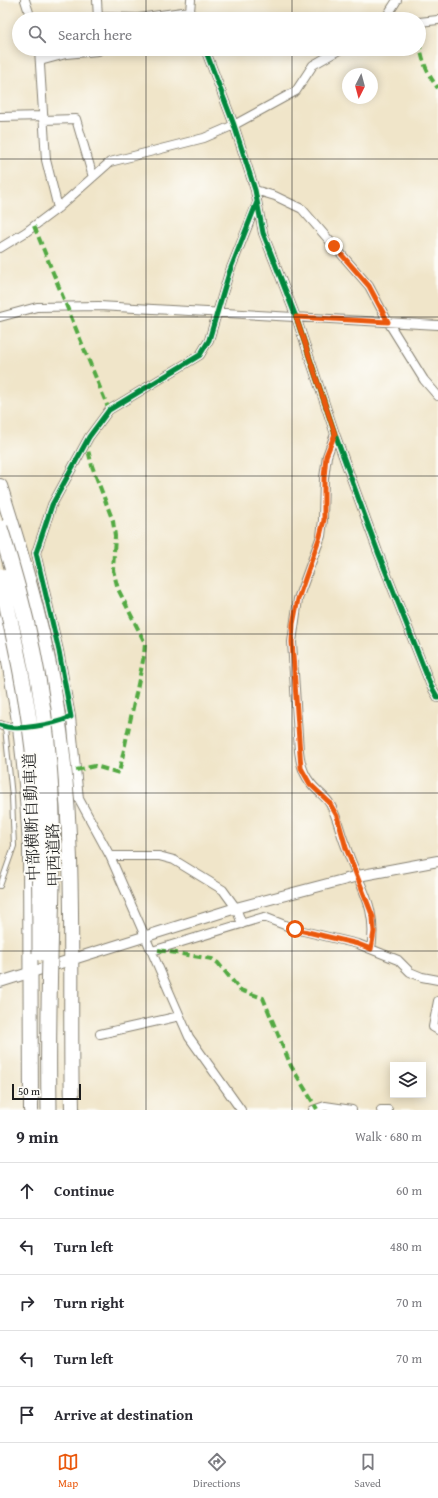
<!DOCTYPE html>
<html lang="en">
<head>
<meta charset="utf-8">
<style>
	:root { --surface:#fff; --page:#f2f2f3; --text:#2b2b33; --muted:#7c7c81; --line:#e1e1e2; --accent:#ea580c }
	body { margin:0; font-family:"Gentium Book Plus","Noto Serif JP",serif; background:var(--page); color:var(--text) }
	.controls { position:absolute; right:12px; bottom:12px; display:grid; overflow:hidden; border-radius:0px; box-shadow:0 2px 10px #0003 }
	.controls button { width:36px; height:36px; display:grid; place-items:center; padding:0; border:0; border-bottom:1px solid var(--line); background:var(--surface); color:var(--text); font:20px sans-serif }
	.compass { position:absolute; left:342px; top:68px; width:36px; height:36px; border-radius:50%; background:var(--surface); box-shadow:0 2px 10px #0003; rotate:186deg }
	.scale { position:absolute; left:12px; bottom:10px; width:69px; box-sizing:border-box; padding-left:4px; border:2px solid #1c1c1c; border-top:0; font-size:11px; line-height:14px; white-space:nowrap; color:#1c1c1c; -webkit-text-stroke:3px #fdfcf7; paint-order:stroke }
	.stop { position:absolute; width:12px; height:12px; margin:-9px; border:3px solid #ea580c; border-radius:50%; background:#fff }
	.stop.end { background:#ea580c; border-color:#fff; box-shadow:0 1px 4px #0008 }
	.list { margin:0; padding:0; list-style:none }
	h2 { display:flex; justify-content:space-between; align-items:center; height:52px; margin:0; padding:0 16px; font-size:17px }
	h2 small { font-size:13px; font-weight:400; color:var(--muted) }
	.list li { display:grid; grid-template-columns:26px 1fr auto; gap:12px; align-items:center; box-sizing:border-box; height:56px; padding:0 16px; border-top:1px solid var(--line) }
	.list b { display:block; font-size:15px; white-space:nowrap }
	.list em { font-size:13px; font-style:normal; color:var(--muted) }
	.icon { flex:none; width:22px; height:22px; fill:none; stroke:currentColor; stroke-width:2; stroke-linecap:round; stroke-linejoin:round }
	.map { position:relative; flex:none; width:438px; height:1110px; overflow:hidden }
	.search { position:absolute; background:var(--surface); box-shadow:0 2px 10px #0003; left:12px; right:12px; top:12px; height:44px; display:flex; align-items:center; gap:10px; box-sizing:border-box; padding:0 14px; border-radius:22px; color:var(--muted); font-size:15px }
	.sheet { height:332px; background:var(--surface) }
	nav { display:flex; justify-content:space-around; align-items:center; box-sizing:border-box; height:56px; border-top:1px solid var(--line); background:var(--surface); font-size:11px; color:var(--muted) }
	nav a { display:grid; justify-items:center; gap:2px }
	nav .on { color:var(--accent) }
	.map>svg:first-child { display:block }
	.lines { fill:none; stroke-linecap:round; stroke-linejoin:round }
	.service-casing { stroke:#868072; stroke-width:6 }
	.minor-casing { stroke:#868072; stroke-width:10 }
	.tertiary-casing { stroke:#868072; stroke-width:12 }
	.trunk-casing { stroke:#868072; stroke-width:16 }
	.service { stroke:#fff; stroke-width:4 }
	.minor { stroke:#fff; stroke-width:8 }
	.tertiary { stroke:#fff; stroke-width:10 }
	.trunk { stroke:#fff; stroke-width:14 }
	.motorway-bridge-casing { stroke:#868072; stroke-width:17; stroke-linecap:butt }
	.motorway-bridge { stroke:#fff; stroke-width:15 }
	.quiet { stroke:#52a943; stroke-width:4; stroke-dasharray:8 4; stroke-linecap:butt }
	.cycleway-casing { stroke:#fdfcf7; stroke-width:8 }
	.cycleway { stroke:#00873e; stroke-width:5 }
	.route { stroke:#ea580c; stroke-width:5 }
	.grid { fill:none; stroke:#1c1c1c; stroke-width:1; stroke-opacity:0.55 }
	.labels { text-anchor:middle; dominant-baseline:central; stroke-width:4; stroke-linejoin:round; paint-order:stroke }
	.street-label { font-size:16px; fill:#1c1c1c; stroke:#fdfcf7 }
</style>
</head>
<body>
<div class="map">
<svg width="438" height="1110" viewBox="0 0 438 1110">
	<rect width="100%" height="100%" fill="#fdfcf7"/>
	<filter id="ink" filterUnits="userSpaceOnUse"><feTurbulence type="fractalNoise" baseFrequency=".025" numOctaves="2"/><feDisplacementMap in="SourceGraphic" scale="8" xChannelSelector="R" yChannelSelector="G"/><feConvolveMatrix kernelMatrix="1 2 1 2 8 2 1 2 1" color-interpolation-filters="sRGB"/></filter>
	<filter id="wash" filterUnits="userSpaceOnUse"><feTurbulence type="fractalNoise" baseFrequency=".012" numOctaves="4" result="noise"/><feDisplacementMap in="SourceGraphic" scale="16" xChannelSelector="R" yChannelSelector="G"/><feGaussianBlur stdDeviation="0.9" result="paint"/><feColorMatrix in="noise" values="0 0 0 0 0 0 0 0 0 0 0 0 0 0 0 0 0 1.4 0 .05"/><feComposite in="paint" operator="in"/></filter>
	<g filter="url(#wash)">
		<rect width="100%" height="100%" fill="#f0e5c9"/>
	</g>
	<g filter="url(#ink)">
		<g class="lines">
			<!-- service casing -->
			<g class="service-casing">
				<path id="service" d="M 0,886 L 14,846 L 12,797 L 5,727"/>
			</g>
			<!-- minor casing -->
			<g class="minor-casing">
				<path id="minor" d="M 25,0 L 31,19
					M 97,0 L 98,19
					M 191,0 L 190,11 L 193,19
					M 98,17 L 138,18 L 190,11
					M 385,19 L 397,0
					M 419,22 L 438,20
					M 39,49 L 46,160 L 58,208
					M 205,49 L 234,125 L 255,190 L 263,233 L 296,317 L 335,434 L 378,552 L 431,686 L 438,698
					M 40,61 L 66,54 L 98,51 L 98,49
					M 0,117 L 43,116
					M 43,120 L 76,119 L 93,177
					M 255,190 L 275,196 L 302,209 L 369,286 L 388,322 L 424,380 L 438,396
					M 0,248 L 26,232 L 58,208 L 110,162 L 204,138 L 234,125 L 296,91 L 313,65 L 341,49
					M 0,317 L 37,307 L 99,306 L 438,325
					M 335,434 L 327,456 L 324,478 L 323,520 L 321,536 L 298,599 L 292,642 L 299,751 C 301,768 305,779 318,791 C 322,795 327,799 330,804 C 338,818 340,833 346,847 C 359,887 378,905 371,949
					M 71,717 L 79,799 L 110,856 L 189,1037 L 241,1110
					M 56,722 L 71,717 L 59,651 L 36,553 L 52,505 L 89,437 L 109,410 L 200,355 L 209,340 L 229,273 L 257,203
					M 0,725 L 5,727 L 23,726
					M 110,856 L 159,856 L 174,860 L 223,890 L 236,908 L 242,924
					M 152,951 L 264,917 L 295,929 L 358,944 L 398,960 L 410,972 L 422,977 L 438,980
					M 438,1001 L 433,1027 L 438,1030
					M 100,1034 L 180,1016
					M 313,1110 L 325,1106 L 352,1110
					M 381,1110 L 388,1110"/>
			</g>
			<!-- tertiary casing -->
			<g class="tertiary-casing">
				<path id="tertiary" d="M 0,982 L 236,908 L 358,876 L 438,861"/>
			</g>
			<!-- trunk casing -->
			<g class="trunk-casing">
				<path id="trunk" d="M 0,486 C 25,564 48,642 59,723 C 77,851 69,981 72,1110
					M 0,617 L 5,637 L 20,727 L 26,784 L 30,845 L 31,1110"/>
			</g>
			<!-- service -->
			<use href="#service" class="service"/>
			<!-- minor -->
			<use href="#minor" class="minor"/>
			<!-- tertiary -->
			<use href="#tertiary" class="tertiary"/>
			<!-- trunk -->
			<use href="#trunk" class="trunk"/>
			<!-- motorway-bridge casing -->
			<g class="motorway-bridge-casing">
				<path id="motorway-bridge" d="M 0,528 C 28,614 47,704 51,795 C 54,837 52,880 51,922 C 49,985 48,1047 49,1110
					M 0,576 C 17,648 33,722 37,796 C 40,848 40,901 40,953"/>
			</g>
			<!-- motorway-bridge -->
			<use href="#motorway-bridge" class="motorway-bridge"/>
			<!-- quiet -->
			<path class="quiet" d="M 419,41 C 422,59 426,73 438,88
				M 34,226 L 109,410
				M 76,770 L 95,766 L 119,773 L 144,656 L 145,643 L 118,589 L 113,570 L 115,536 L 113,521 L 92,466 L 86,442
				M 158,950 L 212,959 L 218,963 L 240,990 L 263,998 L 291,1066 L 317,1109"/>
			<!-- cycleway casing -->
			<g class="cycleway-casing">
				<path id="cycleway" d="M 205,49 L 234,125 L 255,190 L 263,233 L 296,317 L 335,434 L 378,552 L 431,686 L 438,698
					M 0,725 C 16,732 55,724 71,717 L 59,651 L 36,553 L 52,505 L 89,437 L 109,410 L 200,355 L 209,340 L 229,273 L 257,202"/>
			</g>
			<!-- cycleway -->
			<use href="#cycleway" class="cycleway"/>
		</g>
	</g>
	<g class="lines" filter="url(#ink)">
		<!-- route -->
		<path class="route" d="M 295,929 L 358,944 L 371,949 L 374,932 L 373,917 L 346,848 L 337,816 L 329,802 L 310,784 L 301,768 L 292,642 L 293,624 L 298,599 L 320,536 L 324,520 L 324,478 L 326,456 L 335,434 L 296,317 L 388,322 L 369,286 L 334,246"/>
	</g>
	<!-- grid -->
	<path class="grid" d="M 146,0 L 146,19M 292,0 L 292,19M 146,49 L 146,1110M 292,49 L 292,1110M 0,159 L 438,159M 0,317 L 438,317M 0,476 L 438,476M 0,634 L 438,634M 0,793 L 438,793M 0,951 L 438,951"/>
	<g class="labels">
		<!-- street labels -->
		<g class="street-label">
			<text transform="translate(31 817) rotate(-92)">中部横断自動車道</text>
			<text transform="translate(53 855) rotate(-92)">甲西道路</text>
		</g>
	</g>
</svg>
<div class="controls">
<button><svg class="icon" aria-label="layers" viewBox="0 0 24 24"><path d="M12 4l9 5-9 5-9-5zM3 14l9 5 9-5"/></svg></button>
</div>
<svg class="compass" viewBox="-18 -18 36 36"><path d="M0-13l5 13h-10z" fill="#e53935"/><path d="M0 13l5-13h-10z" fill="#7c7c81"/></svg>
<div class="scale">50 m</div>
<div class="stop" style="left:295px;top:929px"></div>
<div class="stop end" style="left:334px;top:246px"></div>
<div class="search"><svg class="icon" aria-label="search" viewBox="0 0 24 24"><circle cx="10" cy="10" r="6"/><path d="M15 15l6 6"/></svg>Search here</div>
</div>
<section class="sheet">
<h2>9 min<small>Walk · 680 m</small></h2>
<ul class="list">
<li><svg class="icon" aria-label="ahead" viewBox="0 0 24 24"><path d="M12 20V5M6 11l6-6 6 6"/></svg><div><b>Continue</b></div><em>60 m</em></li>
<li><svg class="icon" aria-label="left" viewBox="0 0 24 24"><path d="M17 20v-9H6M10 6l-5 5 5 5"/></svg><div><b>Turn left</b></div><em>480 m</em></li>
<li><svg class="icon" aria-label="right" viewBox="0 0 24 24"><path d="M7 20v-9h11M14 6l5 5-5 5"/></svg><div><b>Turn right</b></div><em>70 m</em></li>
<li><svg class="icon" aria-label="left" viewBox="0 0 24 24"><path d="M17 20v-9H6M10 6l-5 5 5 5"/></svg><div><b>Turn left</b></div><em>70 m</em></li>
<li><svg class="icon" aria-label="arrive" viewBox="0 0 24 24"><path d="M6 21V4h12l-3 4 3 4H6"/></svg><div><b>Arrive at destination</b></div></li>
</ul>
</section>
<nav>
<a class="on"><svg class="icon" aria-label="map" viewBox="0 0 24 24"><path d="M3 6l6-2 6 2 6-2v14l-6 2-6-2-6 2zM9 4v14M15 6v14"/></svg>Map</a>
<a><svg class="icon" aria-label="directions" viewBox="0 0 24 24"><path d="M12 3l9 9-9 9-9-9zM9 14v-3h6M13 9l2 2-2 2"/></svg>Directions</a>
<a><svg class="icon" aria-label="saved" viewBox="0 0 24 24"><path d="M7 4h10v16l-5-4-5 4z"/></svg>Saved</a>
</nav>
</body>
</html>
